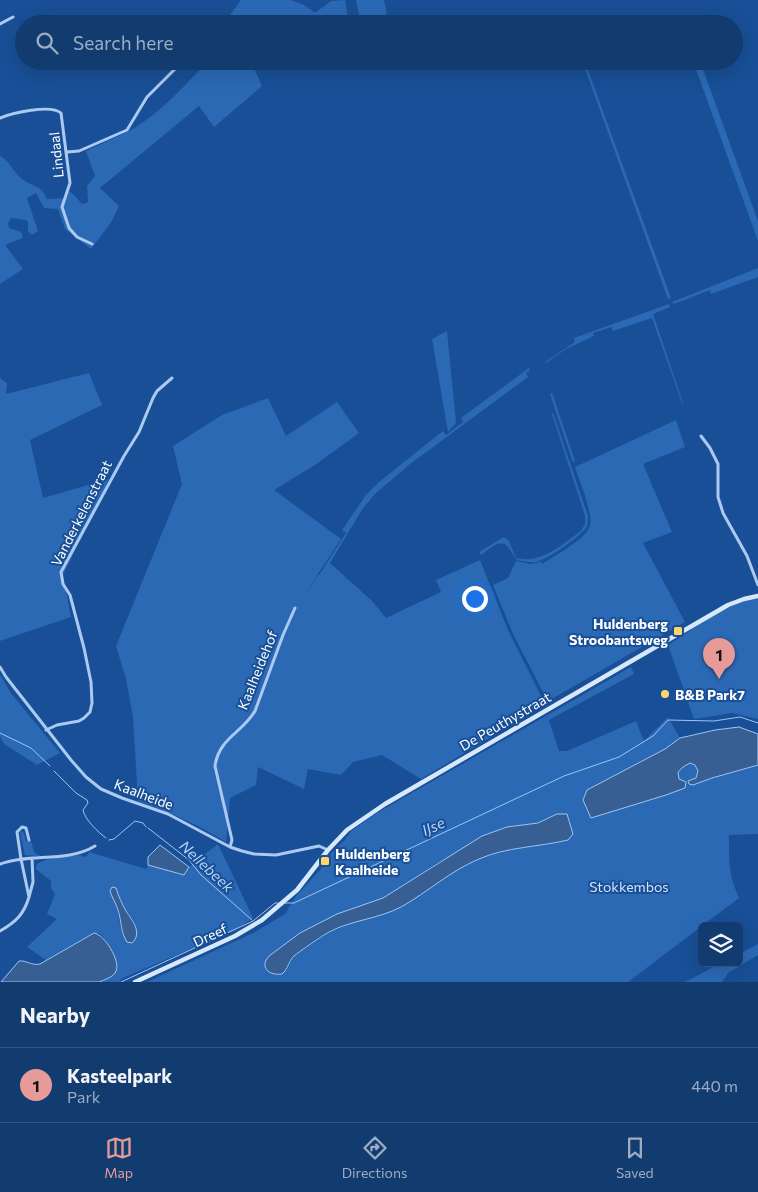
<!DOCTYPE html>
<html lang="en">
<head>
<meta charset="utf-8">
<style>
	:root { --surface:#123b70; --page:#1f4678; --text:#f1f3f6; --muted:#9cadc3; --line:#315583; --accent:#e69b98 }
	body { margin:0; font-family:Commissioner,sans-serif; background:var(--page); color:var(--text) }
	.controls { position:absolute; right:15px; bottom:15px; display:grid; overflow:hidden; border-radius:8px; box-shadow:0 5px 20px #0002 }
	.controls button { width:45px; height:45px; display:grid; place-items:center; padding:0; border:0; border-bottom:1px solid var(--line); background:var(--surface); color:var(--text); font:25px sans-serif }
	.you { position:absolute; left:474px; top:598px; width:18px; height:18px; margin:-12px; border:4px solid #fff; border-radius:50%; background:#1a73e8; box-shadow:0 0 0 8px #1a73e833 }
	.badge { display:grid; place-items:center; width:32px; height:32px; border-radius:50%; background:var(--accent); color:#111; font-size:16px; font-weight:700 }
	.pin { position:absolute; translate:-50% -41px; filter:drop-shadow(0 1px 2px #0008) }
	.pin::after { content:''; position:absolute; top:26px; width:18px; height:15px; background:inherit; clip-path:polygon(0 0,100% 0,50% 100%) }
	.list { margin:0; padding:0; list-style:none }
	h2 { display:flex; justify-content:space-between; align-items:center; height:65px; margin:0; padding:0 20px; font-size:21px }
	h2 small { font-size:16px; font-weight:400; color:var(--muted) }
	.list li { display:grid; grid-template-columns:32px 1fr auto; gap:15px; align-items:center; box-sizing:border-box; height:75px; padding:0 20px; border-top:1px solid var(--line) }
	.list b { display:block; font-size:19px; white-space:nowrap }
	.list p { margin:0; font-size:16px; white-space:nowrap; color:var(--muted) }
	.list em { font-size:16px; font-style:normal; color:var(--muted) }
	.icon { flex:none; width:28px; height:28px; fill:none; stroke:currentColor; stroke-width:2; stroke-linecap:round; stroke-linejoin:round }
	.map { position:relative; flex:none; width:758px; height:982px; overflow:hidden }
	.search { position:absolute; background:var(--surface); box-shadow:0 5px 20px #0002; left:15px; right:15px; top:15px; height:55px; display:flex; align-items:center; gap:12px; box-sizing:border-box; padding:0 18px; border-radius:28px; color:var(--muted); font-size:19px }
	.sheet { height:140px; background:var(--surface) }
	nav { display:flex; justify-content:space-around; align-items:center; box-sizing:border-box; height:70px; border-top:1px solid var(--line); background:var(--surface); font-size:14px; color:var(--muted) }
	nav a { display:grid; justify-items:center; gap:2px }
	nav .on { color:var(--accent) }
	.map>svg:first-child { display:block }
	.green { fill:#2b69b5; fill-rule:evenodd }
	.water { fill:#385f93; stroke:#9dc5f3 }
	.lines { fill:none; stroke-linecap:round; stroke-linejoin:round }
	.stream { stroke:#9dc5f3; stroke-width:1 }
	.street { stroke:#aacaf1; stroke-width:3 }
	.secondary { stroke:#d8e8fb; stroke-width:4.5 }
	.poi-dot { fill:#ffd46a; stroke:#184f96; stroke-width:2 }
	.labels { text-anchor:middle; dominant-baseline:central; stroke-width:4; stroke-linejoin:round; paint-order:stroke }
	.street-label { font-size:14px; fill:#fff; stroke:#184f96 }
	.poi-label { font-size:14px; font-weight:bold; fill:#fff; stroke:#184f96; text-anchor:start }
	.park-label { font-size:14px; fill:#d1e4fc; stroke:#184f96 }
	.water-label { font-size:15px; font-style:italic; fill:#b7d4f7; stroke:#184f96 }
</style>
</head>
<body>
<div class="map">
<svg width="758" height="982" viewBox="0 0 758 982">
	<rect width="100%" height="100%" fill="#184f96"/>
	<!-- green -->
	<path class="green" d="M 241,0 L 291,0 L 304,5 L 315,13 L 331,1 L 345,0 L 349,24 L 223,24 Z
		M 356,0 L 384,0 L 387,14 L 369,24 L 361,24 Z
		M 208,61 L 267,61 L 255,70 L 262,86 L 214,127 L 199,106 L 100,188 L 119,206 L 112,221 L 91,249 L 65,229 L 58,209 L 44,208 L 36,193 L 27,198 L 38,231 L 32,235 L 28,231 L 28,223 L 26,220 L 11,218 L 8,223 L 9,228 L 21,232 L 23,238 L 5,245 L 23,269 L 0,284 L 0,156 C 9,160 14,173 22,179 C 33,188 40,183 47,199 L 67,198 L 69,191 L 75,196 L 82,204 L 88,202 L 87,186 L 95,176 L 86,151 C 100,144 115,138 129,131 C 160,114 184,86 208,61 Z
		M 693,61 L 700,61 L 758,221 L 758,241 Z
		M 585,62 L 671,298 L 668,299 L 583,63 Z
		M 758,268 L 758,277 L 711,294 L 710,290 L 674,304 L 672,302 Z
		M 669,304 L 670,307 L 653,314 L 683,403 L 682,403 L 652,318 L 613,331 L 612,327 L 593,333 L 594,336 L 566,349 L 546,363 L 545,362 L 575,342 L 574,338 Z
		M 447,331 L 456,423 L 448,432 L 432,339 Z
		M 529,368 L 530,370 L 526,373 L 528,377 L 410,464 L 375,494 L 363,508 L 330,563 L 372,601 L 386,618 L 441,592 L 436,580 L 480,560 L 508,630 L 543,700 L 503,730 L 421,779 L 382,755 L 353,762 L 341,775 L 308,769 L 304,789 L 258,767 L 256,785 L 230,798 L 226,842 C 198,825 169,811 138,801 L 133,717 L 126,679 L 116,646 L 182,484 L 173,446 L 222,415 L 268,398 L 286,436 L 337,402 L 359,433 L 315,465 L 274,490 L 341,539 L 302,598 L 318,575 L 319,575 L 346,533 L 342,530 L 366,495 L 379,482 L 443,431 L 446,435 L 463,422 L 461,418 Z
		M 89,373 L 102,405 L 30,440 L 43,498 L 109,479 L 63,575 L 71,617 L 0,641 L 0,378 L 7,383 L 6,394 Z
		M 552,393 L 575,461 L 573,462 L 550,394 Z
		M 553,413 L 588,516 C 588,521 588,524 586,528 C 579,538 548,559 536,562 C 530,563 523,561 517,560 C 513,556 511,550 507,546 C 500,538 487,551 481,555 L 479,552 L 504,537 L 509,541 L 516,558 C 542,564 561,545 581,531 L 585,524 L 585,516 L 552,414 Z
		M 676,420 L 685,447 L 643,464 L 672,532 L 643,543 L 685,622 L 550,700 L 546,698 L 513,634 L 493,585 L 508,578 L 516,561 L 530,564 L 541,562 L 542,564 C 554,556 584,540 589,528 C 595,516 579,480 575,467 Z
		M 758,599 L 758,719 L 732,713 L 694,719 L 668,645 C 693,630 728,601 758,599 Z
		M 631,667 L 634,674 L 549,720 L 559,751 L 567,751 L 636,721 L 644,741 L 668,717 L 680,738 L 665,749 L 587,790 L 679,779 L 678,772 L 683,767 L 690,763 L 695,765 L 698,771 L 696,778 L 692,781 L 693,784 L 712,778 L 758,765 L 758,834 L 729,835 C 729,860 728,874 739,898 L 628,982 L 147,982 L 253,933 L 285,914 L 296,896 L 330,859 L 331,853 L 345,840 L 351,831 L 377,813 ZM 557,814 L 567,814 L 569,822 L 551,844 L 515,849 L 480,858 L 451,873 L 400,907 L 379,916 L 356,921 L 328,933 L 294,956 L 286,971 L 269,956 L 300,933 L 337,914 L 383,898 L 439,862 L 507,827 L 538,823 Z
		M 0,674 L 10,692 L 60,753 L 37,765 L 4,744 L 0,736 Z
		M 21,831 L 24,833 L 26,841 L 31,841 L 34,852 L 40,856 L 25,855 L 20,833 Z
		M 218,844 L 253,918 L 235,930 L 123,978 L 119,982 L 99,982 L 115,973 C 117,959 110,943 99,933 L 91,934 L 46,960 L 27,947 L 57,919 L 47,914 L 55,894 L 51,888 L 51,881 L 36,869 L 37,864 C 49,856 67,857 81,855 L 83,857 L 87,856 L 89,852 L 146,869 L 148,865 L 184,874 L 189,867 ZM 117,893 L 126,910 L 133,920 L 137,932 L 123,936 C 119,924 119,911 114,899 Z
		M 758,944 L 758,955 L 728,973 L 722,982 L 685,982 L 721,963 L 739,963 L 739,954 Z"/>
	<!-- water -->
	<path class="water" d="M 739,727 L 758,734 L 758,765 L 712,778 L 693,785 L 689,784 L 688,781 L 696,778 L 698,771 L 695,765 L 690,763 L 683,767 L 678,772 L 679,779 L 686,782 L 685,788 L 666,795 L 591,818 L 583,800 L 587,790 L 665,749 L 680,738 L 715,730 Z
		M 557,814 L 567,814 L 573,834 L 568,840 C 539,847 506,847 479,859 C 450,871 428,892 401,907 C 378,919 352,920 329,932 C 322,936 300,951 294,956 C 289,961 288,969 282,974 C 269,976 259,967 269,956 L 300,933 L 337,914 L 383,898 L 482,836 L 507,827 L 538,823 Z
		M 160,845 L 189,867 L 184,875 L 148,865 L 148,857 Z
		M 112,887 L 116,888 C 118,895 122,904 126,911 C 132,920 143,933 132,943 L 127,942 C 120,931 122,922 118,910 C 116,903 112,898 110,891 Z
		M 94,933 C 104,934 121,961 116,971 C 114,977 104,980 99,982 L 1,982 L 19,961 C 26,960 32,966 40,964 Z"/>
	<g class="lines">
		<!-- stream -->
		<path class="stream" d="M 0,733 L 31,748 L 50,766
			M 54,771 L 76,793 L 87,800 L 88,803 L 83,810 C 85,820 98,832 106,838
			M 148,828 L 189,860 L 201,875 L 252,920
			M 109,840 L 114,839 L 135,821 L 143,823 L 146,827
			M 285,903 L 294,903 L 564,776 L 619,757 L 653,736 L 668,720 L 714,721 L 740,717 L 758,723
			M 121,982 L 253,921 L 275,903 L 278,903"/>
		<!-- street -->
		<path class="street" d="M 0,24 L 13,17
			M 0,118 C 12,113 51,104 61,113 L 70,183 L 62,207 L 69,228 L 77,237 L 92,244
			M 67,152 L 79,151 L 127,130 L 147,97 L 183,61
			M 701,436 L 710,448 L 718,464 L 718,497 L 723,513 L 747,556 L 758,585
			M 0,667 L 6,677 L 71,760 L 86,777 L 101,789 L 122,798 L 168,814 L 230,847 L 242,851 L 254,854 L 276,855 L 319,846 L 328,850
			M 46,730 L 57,725 L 79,721 L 84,718 L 90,712 L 92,703 L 91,682 L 84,648 L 70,595 L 63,584 L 61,572 L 124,456 L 139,432 L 153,398 L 157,391 L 172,378
			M 29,840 L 26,828 L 22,827 L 17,832 L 21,859 L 29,897 L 33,882 L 32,858
			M 230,847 L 232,840 L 215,766 C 219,738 242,733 255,711 L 283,635 L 295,608
			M 0,864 C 30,853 67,863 95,846
			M 0,931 C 16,922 24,914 29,897"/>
		<!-- secondary -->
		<path class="secondary" d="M 135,982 L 235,936 L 262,920 L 297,890 L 328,850 L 347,830 L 385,804 L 728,605 L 744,599 L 758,596"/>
	</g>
	<!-- markers -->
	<g class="poi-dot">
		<rect x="673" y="626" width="10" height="10" rx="2.5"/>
		<circle cx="665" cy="694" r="5"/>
		<rect x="320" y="856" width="10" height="10" rx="2.5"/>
	</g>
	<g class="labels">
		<!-- street labels -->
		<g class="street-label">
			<text transform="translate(56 155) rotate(-96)">Lindaal</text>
			<text transform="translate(81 513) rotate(-63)">Vanderkelenstraat</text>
			<text transform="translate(257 670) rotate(-68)">Kaalheidehof</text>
			<text transform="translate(505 721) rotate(-30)">De Peuthystraat</text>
			<text transform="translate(144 794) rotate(21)">Kaalheide</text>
			<text transform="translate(210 935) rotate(-25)">Dreef</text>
		</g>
		<!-- poi labels -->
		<g class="poi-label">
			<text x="668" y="623" text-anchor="end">Huldenberg<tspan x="668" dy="16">Stroobantsweg</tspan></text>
			<text x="675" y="694">B&amp;B Park7</text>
			<text x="335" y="853">Huldenberg<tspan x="335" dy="16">Kaalheide</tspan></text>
		</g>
		<!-- park labels -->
		<g class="park-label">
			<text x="629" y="886">Stokkembos</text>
		</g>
		<!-- water labels -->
		<g class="water-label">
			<text transform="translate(433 826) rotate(-25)">IJse</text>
			<text transform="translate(207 866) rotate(43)">Nellebeek</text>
		</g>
	</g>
</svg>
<div class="controls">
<button><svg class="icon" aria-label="layers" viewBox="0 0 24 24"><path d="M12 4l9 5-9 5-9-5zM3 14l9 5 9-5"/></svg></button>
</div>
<div class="you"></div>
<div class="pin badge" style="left:719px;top:679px">1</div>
<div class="search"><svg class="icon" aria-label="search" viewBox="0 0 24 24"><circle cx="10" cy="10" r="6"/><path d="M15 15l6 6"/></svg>Search here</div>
</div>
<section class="sheet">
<h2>Nearby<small></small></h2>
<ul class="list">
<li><span class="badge">1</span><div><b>Kasteelpark</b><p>Park</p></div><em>440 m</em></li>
</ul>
</section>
<nav>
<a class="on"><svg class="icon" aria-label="map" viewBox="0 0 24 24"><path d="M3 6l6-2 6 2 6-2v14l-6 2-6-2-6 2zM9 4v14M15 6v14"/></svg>Map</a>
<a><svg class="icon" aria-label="directions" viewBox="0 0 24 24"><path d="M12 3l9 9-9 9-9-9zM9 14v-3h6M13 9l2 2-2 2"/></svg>Directions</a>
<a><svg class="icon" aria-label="saved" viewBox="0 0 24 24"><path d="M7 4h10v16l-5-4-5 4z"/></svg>Saved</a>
</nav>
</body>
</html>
